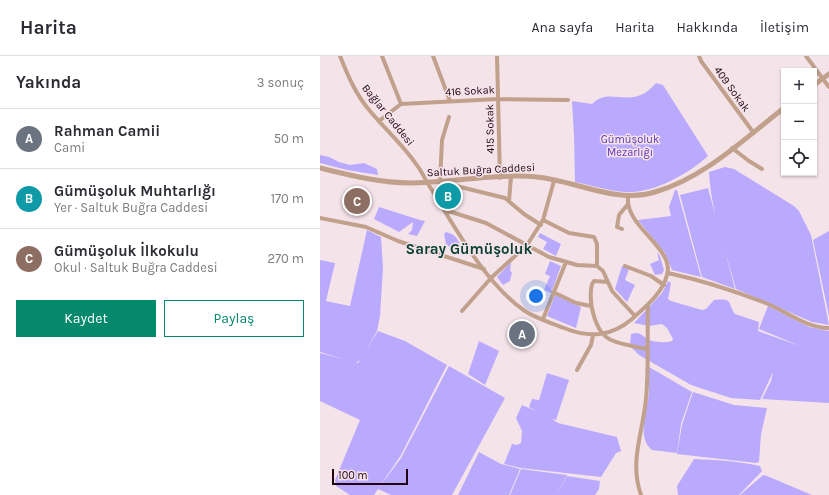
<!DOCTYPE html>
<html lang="tr">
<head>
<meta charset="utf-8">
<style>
	:root { --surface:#fff; --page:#f7f7f7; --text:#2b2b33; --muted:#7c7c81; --line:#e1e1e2; --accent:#04896d }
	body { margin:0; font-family:Karla,sans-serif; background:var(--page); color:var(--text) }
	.controls { position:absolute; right:12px; top:12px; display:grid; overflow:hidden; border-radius:0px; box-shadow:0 1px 3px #0004 }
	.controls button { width:36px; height:36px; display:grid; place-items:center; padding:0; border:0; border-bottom:1px solid var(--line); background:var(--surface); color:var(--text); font:20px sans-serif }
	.scale { position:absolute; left:12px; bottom:10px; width:76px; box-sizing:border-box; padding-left:4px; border:2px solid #220514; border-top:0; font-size:11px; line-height:14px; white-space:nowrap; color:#220514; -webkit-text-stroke:3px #f5e3ea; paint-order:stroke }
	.you { position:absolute; left:216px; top:240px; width:14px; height:14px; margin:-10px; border:3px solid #fff; border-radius:50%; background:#1a73e8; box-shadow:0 0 0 6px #1a73e833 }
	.badge { display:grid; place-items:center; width:26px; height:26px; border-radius:50%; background:var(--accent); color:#fff; font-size:13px; font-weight:700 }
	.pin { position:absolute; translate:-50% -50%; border:2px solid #fff; box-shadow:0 1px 4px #0006 }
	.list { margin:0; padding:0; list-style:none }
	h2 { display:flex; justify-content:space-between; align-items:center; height:52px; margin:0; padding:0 16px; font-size:17px }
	h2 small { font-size:13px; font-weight:400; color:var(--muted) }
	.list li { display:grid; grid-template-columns:26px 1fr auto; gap:12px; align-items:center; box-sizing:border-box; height:60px; padding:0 16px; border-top:1px solid var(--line) }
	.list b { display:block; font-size:15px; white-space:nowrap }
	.list p { margin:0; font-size:13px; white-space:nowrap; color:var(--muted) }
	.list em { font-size:13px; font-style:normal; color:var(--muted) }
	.actions { display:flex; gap:8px; padding:12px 16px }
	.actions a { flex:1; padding:9px 0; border:1px solid var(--accent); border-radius:0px; text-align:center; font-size:14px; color:var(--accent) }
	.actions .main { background:var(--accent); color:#fff }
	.icon { flex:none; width:22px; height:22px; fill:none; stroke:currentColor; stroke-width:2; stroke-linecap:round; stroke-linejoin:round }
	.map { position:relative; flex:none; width:509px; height:439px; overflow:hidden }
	header { display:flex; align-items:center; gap:24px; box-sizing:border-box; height:56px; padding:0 20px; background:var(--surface); border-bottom:1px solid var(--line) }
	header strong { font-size:19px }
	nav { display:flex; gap:22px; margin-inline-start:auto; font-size:14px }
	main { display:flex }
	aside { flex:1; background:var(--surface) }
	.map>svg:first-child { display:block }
	.green { fill:#baaafe }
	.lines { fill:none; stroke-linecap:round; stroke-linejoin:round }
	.minor { stroke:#c1a08c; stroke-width:4 }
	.tertiary { stroke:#c1a08c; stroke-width:5 }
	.labels { text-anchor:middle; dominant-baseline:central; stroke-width:3; stroke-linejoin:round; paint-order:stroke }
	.street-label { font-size:11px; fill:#220514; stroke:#f5e3ea }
	.park-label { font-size:11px; fill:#5d34b2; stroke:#f5e3ea }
	.district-label { font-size:15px; font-weight:bold; fill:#0a4133; stroke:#f5e3ea }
</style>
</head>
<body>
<header>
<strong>Harita</strong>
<nav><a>Ana sayfa</a><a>Harita</a><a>Hakkında</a><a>İletişim</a></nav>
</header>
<main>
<aside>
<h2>Yakında<small>3 sonuç</small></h2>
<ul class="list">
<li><span class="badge" style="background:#6b7280">A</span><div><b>Rahman Camii</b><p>Cami</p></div><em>50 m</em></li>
<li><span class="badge" style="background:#0f9aa8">B</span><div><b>Gümüşoluk Muhtarlığı</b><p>Yer · Saltuk Buğra Caddesi</p></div><em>170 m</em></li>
<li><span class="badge" style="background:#8d6e63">C</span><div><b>Gümüşoluk İlkokulu</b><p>Okul · Saltuk Buğra Caddesi</p></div><em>270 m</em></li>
</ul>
<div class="actions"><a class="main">Kaydet</a><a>Paylaş</a></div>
</aside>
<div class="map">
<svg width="509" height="439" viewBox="0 0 509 439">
	<rect width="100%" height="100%" fill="#f5e3ea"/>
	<!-- green -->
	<path class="green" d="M 336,27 L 343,29 L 388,100 C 368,118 333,138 305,136 C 289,135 271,129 255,126 L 254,80 L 252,45 L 272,48 C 290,29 312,56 336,27 Z
		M 0,99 L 9,101 L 19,106 L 30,109 L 44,107 L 57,113 L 58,119 L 27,114 L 0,107 Z
		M 405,111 L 414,113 L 474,150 L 479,155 L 491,179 L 509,269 L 492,266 L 416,233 C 405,194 391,155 389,116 Z
		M 388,132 L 415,233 L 382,221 L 360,139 Z
		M 355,134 L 357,134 L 381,221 L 352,214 L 345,197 L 318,164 L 351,160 L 349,151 Z
		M 59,151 L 100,164 L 105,165 L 97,180 L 88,178 L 92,174 L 93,166 L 79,176 L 54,163 Z
		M 47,174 L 61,181 L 63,212 L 60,260 L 57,275 L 41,303 L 36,307 L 0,296 L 0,204 L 15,207 L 6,245 L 30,250 Z
		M 509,175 L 509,260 L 493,184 Z
		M 126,176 C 136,178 141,186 140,195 L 136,196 L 126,188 L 124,178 Z
		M 220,177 L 241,188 L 236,200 L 223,193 L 227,186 L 218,181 Z
		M 337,196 L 340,200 L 344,214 L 342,218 L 335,219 L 330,208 L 339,204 Z
		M 230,205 L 241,210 L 231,237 L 224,234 L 230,220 L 225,218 Z
		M 190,207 L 191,207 L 190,215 L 192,216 L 190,225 L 183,229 L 177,221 Z
		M 302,210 L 309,213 L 305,224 L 315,229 L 307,246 L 295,233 Z
		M 348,225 L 351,227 L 348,243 L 351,245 L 382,254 L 386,253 L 394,244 C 414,242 407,247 415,258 L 439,266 L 438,275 L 480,290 L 439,273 L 448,250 L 489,271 L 509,275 L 509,347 L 442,343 L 451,325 L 453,316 L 440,344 L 411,342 L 371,329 L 319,299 L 310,290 L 311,278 C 321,274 324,283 332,285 C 338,286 346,287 352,285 L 353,283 L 347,272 L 342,268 L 329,270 L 314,267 L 342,237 Z
		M 235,239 L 261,251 L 256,272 L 227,260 Z
		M 58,275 L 85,285 L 127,309 L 81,399 L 54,439 L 30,439 L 16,430 L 15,424 L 40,364 L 0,345 L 0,297 L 38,307 Z
		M 159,285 L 179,295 L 165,329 L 148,318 Z
		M 129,310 L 185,342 L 132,439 L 71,439 L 58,433 L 81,402 Z
		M 329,311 L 372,336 L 361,368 L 357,397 L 332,394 C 315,381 329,352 329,333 C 329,326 328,319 329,311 Z
		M 227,317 L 249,324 L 236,364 L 232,363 L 238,367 L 297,381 L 301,395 L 296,397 L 281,421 L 201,412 L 184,408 L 192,388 L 197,389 L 201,387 L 202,375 L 196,362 L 202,349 L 216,355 L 209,351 L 212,343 L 219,344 Z
		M 373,336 L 414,349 L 447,352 L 441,378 L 439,406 L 436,407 L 357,398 L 362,369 Z
		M 159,396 L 181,408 L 200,413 L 189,439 L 138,439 Z
		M 374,403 C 396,404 417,405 440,410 L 442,415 L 419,439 L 358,439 L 357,430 Z
		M 201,413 L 247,419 L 236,439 L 190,439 Z
		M 443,419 L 447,420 L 492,439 L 420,439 Z
		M 247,420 L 280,425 L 279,433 L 275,439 L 236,439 Z"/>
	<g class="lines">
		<!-- minor -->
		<path class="minor" d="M 20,0 C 28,20 36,39 50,55 C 65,73 83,89 96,108 C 102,115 105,124 110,131 C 134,170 167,230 205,255 C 217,263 232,267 244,272 C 269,282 291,281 312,263 C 326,250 342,238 347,219 C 355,192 305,171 308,141
			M 62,0 L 81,48
			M 113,0 L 130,45
			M 177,0 L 180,122
			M 379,0 L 381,5 L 433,76
			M 486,0 L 509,31
			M 129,61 L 122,84 L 120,126 L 185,142 L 204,158 L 221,169
			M 59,65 L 81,48 L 178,43 L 248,44
			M 412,92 L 429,105 L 442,113
			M 189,145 L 191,121
			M 125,154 L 166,167 L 229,201 L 257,209 L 277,210 L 283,215 L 292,235 L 315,260
			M 0,162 L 46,171 L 78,185 L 164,213
			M 223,164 L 249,177 L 274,181 L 277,188 L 277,210
			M 302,173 L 297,171 L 299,159 L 308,148
			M 305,210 L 331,220 L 344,229
			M 348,217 C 380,224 412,234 443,246 C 465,254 485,272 509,272
			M 288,226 L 274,225 L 272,228 C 268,244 274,276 291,284 C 300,288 316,291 327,293
			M 233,236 L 256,247 L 271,250
			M 142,255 L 171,222 L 207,189 L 223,164 L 234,125
			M 223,263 L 246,206
			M 257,314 L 271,289 L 273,279
			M 321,439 C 309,406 323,376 326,343 C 329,312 327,279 328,248"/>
		<!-- tertiary -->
		<path class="tertiary" d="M 494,29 L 509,18
			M 0,112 C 29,119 59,127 90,127 C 130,127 177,117 217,121 C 257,125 295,148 335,136 C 384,122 424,83 464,52"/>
	</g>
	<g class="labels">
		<!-- street labels -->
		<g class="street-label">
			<text transform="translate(412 33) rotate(54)">409 Sokak</text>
			<text transform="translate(150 35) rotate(-3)">416 Sokak</text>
			<text transform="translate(68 59) rotate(51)">Bağlar Caddesi</text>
			<text transform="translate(170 73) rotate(-91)">415 Sokak</text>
			<text transform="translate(161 114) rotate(-3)">Saltuk Buğra Caddesi</text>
		</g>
		<!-- park labels -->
		<g class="park-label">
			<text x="310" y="83">Gümüşoluk<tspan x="310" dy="13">Mezarlığı</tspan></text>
		</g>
		<!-- district labels -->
		<g class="district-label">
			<text x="149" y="193">Saray Gümüşoluk</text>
		</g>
	</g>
</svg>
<div class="controls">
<button>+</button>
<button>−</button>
<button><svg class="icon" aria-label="locate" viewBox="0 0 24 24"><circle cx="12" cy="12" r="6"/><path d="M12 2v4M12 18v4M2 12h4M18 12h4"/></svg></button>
</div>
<div class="scale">100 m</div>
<div class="you"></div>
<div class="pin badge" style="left:202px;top:278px;background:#6b7280">A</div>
<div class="pin badge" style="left:128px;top:140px;background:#0f9aa8">B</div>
<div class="pin badge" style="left:37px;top:145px;background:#8d6e63">C</div>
</div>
</main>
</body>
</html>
